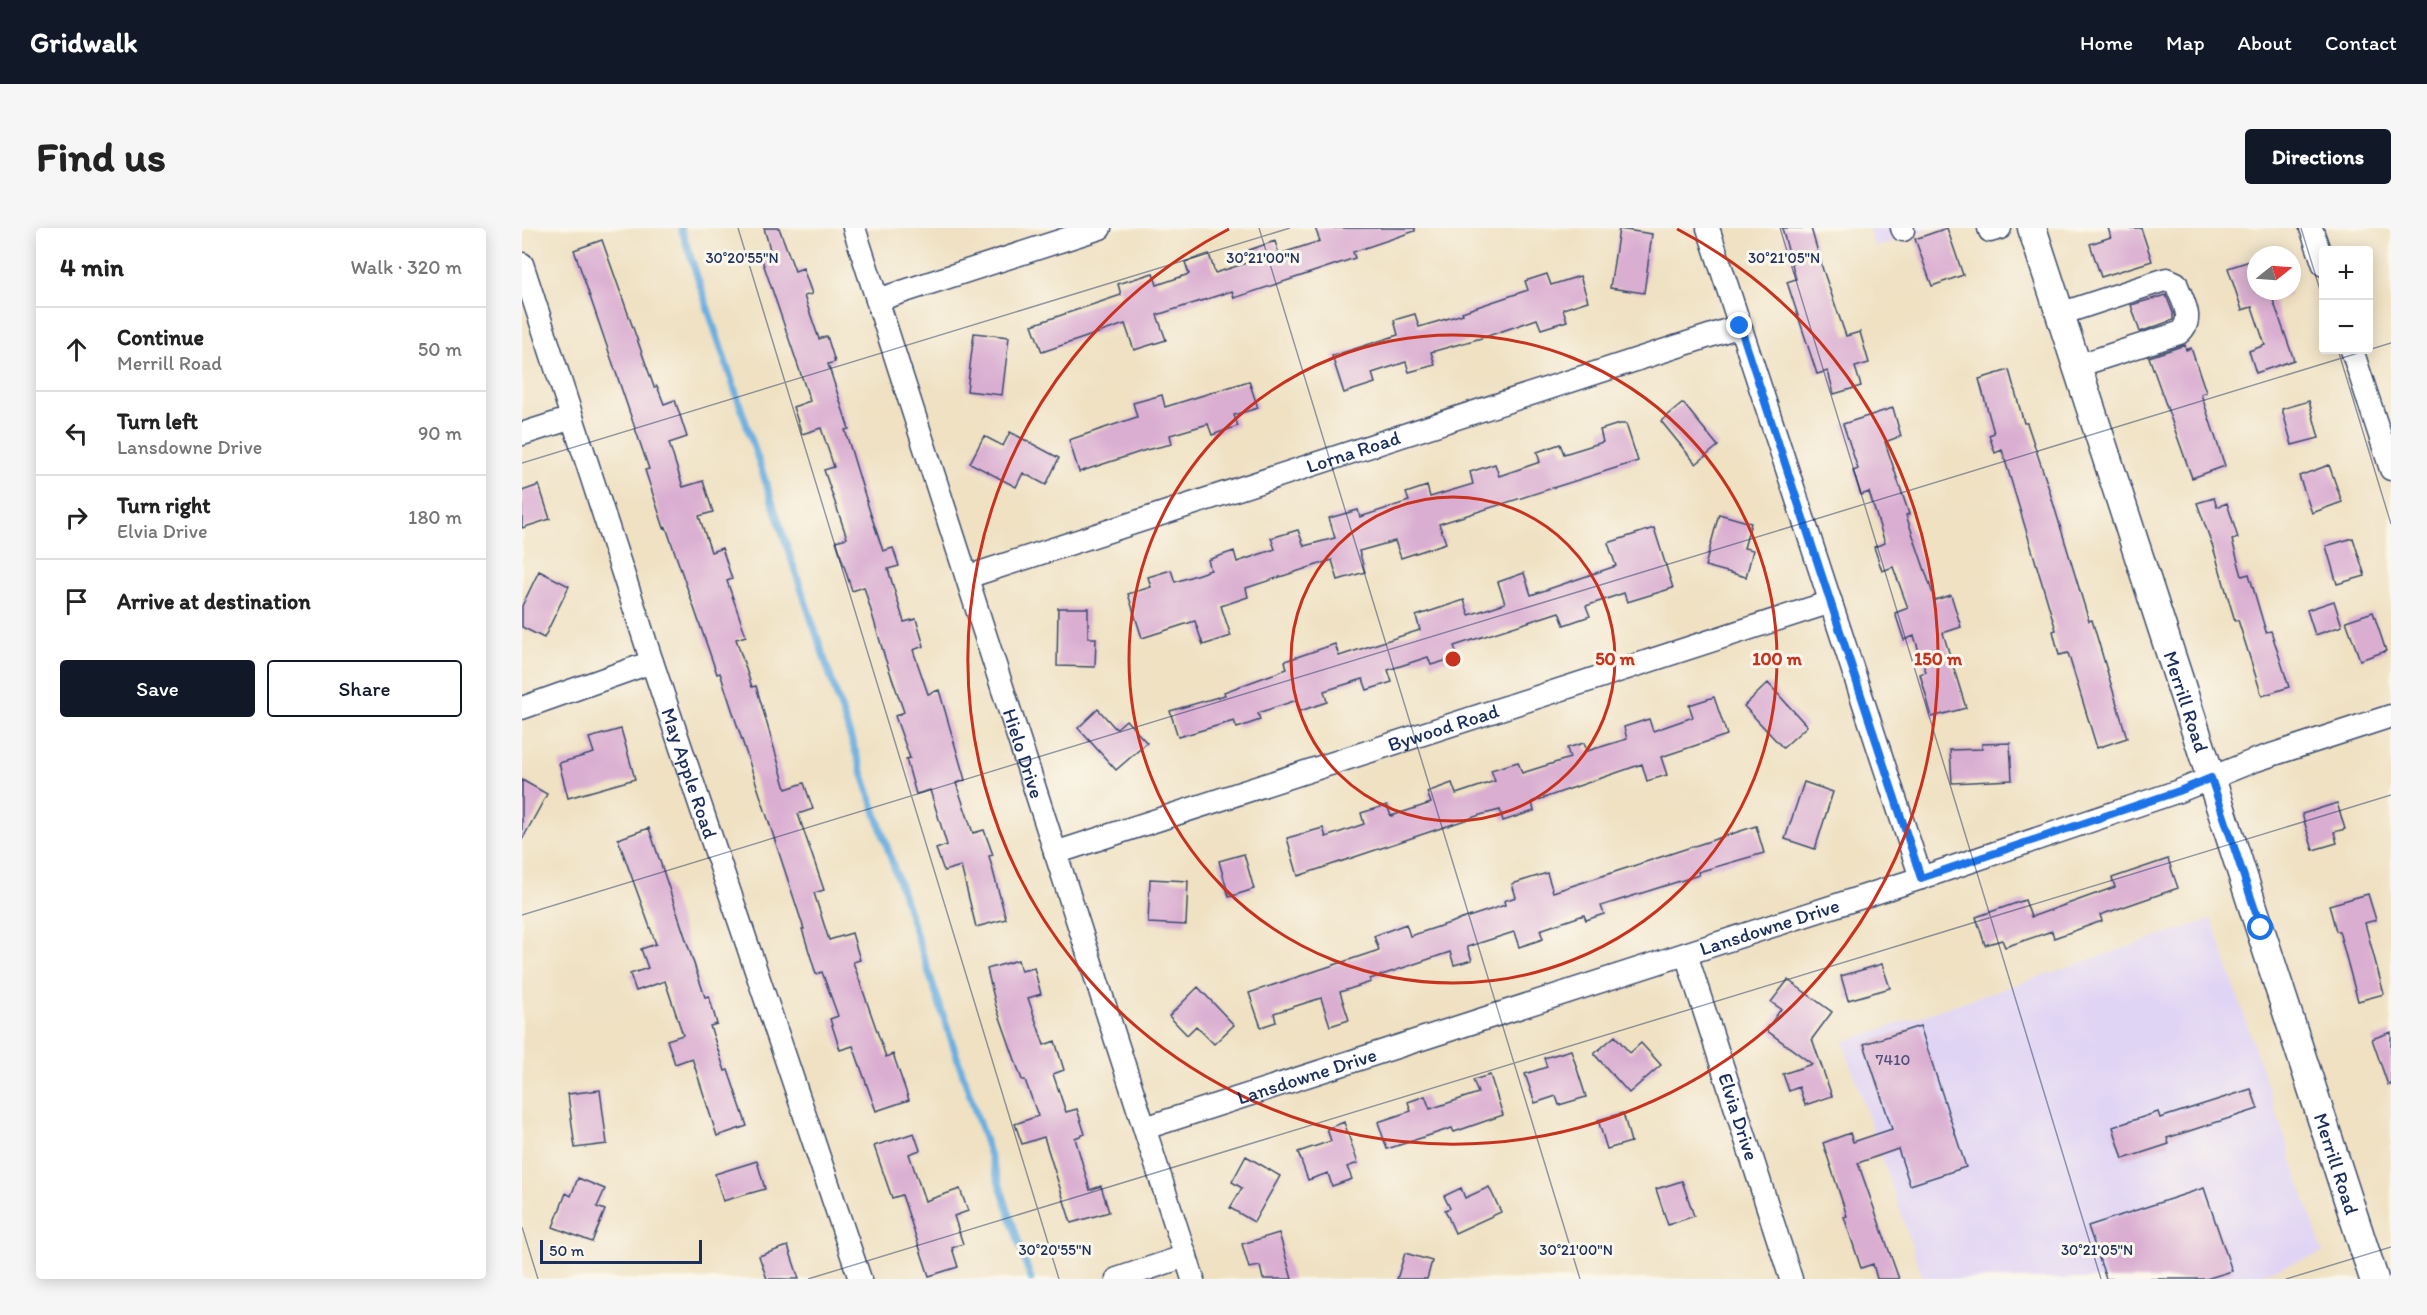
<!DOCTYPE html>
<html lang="en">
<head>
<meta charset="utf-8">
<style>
	:root { --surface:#fff; --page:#f6f6f6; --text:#222; --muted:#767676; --line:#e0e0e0; --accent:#111827 }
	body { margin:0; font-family:Itim,sans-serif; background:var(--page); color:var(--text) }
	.controls { position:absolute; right:18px; top:18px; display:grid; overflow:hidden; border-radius:6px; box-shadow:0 3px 15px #0003 }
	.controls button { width:54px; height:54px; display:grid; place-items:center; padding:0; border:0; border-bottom:2px solid var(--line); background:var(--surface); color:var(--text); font:30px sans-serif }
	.compass { position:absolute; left:1725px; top:18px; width:54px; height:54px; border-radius:50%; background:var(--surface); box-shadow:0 3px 15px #0003; rotate:73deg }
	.scale { position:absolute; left:18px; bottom:15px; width:162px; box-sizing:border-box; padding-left:6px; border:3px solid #1b2f5e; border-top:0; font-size:16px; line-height:21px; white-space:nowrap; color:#1b2f5e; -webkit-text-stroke:4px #fbf7ec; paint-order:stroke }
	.stop { position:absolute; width:18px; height:18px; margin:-14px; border:4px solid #1a73e8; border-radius:50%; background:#fff }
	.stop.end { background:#1a73e8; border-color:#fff; box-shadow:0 2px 6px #0008 }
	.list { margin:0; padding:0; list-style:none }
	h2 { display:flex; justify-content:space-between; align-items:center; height:78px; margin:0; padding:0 24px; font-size:26px }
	h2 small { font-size:20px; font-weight:400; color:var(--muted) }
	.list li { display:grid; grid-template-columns:39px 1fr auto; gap:18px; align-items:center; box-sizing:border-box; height:84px; padding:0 24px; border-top:2px solid var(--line) }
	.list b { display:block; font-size:22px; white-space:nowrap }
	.list p { margin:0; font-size:20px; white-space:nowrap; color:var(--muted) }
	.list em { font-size:20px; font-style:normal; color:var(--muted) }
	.actions { display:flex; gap:12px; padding:18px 24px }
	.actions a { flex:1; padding:14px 0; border:2px solid var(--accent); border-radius:6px; text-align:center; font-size:21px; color:var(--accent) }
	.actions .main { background:var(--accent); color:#fff }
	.icon { flex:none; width:33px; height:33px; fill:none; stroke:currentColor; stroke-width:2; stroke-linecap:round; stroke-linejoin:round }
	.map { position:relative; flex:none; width:1869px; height:1051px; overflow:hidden; border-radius:6px }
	header { display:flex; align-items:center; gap:36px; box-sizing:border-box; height:84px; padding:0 30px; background:var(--accent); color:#fff }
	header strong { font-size:28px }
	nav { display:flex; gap:33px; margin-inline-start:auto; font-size:21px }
	.intro { display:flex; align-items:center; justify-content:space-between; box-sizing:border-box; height:144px; padding:0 36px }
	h1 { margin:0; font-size:42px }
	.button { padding:15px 27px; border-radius:6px; background:var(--accent); color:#fff; font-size:21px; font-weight:700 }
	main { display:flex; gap:36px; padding:0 36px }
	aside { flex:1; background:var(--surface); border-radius:6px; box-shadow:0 3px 15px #0003 }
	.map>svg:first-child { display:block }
	.built { fill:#e0d4f4 }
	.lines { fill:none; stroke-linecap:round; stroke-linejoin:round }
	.stream { stroke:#6aaedf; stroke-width:7 }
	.building { fill:#daaed1 }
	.minor-casing { stroke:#3b4a6d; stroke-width:25 }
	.major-casing { stroke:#3b4a6d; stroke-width:31 }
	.minor { stroke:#fff; stroke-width:22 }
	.major { stroke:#fff; stroke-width:28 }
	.route { stroke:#1a73e8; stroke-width:8 }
	.ticks { fill:none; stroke:#1b2f5e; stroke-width:1.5; stroke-opacity:0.45 }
	.ring { fill:none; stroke:#c8321e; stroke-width:3 }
	.labels { text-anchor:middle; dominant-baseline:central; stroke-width:6; stroke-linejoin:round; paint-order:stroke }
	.number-label { font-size:16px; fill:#4b4f7b }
	.street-label { font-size:20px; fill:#1b2f5e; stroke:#fbf7ec }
	.ticks-label { font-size:15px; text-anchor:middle; fill:#1b2f5e; stroke:#fbf7ec; stroke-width:6; stroke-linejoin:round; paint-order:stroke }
	.centre { fill:#c8321e; stroke:#fbf7ec; stroke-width:3 }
	.ring-label { font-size:18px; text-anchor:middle; font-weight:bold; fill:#c8321e; stroke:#fbf7ec; stroke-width:6; stroke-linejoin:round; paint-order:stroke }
</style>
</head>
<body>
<header>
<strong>Gridwalk</strong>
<nav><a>Home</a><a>Map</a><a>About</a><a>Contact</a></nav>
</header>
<div class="intro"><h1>Find us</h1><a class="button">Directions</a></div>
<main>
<aside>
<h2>4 min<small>Walk · 320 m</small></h2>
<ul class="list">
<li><svg class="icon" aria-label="ahead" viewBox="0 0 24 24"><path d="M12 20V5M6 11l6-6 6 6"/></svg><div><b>Continue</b><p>Merrill Road</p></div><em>50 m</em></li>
<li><svg class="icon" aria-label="left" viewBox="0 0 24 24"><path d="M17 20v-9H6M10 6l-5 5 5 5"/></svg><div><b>Turn left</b><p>Lansdowne Drive</p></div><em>90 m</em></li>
<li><svg class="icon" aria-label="right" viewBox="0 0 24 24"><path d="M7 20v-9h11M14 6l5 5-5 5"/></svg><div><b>Turn right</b><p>Elvia Drive</p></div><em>180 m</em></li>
<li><svg class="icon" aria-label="arrive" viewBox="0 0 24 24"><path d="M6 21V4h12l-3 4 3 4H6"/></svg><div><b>Arrive at destination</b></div></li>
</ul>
<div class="actions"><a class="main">Save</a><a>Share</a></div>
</aside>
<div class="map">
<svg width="1869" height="1051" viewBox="0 0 1869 1051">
	<rect width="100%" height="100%" fill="#fbf7ec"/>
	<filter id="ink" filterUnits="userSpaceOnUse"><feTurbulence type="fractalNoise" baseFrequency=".0167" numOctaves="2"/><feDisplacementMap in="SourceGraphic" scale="12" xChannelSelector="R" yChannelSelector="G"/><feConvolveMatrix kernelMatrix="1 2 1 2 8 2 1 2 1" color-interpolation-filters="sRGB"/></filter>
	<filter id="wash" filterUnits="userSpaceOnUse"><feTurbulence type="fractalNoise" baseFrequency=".008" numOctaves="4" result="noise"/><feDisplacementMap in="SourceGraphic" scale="24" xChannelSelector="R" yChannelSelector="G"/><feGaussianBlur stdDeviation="1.35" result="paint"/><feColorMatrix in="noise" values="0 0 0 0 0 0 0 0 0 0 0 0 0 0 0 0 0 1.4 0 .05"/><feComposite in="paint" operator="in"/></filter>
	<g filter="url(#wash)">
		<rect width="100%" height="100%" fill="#efe1c2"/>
		<!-- built -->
		<path class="built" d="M 1346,0 L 1410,0 L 1353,20 Z
			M 1690,691 L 1801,1025 L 1722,1051 L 1401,1051 L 1321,814 Z"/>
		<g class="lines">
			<!-- stream -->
			<path class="stream" d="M 159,0 L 509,1051"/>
		</g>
		<g id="blocks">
			<!-- building -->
			<path class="building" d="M 242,0 L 257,0 L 273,43 L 281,40 L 290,66 L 282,68 L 297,111 L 305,108 L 313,134 L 306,136 L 327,201 L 323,202 L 348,284 L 361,323 L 371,320 L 377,338 L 366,341 L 382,394 L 394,391 L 402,418 L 391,422 L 406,466 L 417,462 L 443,552 L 434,555 L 451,605 L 462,602 L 471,627 L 467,628 L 484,691 L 454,699 L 439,638 L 422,643 L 414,621 L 425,617 L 408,562 L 394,566 L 384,531 L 388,530 L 373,488 L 382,484 L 363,430 L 342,359 L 330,363 L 314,313 L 325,310 L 302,242 L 312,239 L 299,200 L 280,206 L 271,179 L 288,173 L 239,29 L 249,25 Z
				M 793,0 L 893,0 L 893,3 L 831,24 L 833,30 L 782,47 L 712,70 L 710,63 L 635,87 L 644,112 L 612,122 L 603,96 L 520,124 L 510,97 L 599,67 L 596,56 L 631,45 L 635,57 L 667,46 L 663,34 L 687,26 L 693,45 L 731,33 L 727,22 L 753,13 L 757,26 L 798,13 Z
				M 1260,0 L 1289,0 L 1301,42 L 1324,108 L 1338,104 L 1347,135 L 1333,139 L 1339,158 L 1312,166 L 1306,143 L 1295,146 L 1265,54 L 1274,51 Z
				M 1425,0 L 1441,47 L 1410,58 L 1393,11 Z
				M 1586,0 L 1619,0 L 1630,33 L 1579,49 L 1568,16 L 1589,9 Z
				M 1097,1 L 1130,6 L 1122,65 L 1088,60 Z
				M 80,12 L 132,159 L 135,158 L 142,176 L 153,172 L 165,209 L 147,215 L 161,259 L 181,253 L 191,284 L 177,288 L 189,324 L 200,320 L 210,351 L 205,353 L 224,408 L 214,411 L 230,459 L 234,458 L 264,561 L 282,555 L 291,581 L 276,586 L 302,662 L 292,665 L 307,712 L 330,705 L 338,732 L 331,734 L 364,829 L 371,826 L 387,872 L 354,883 L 331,818 L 318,822 L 308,791 L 316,788 L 300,744 L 294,746 L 280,701 L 282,701 L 198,445 L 195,446 L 144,299 L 142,300 L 123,242 L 127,241 L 52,22 Z
				M 1734,31 L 1734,63 L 1768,63 L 1768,66 L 1751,72 L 1772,132 L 1734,145 L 1727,123 L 1743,117 L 1730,79 L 1720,82 L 1706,40 Z
				M 1025,46 L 1029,57 L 1058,48 L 1066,73 L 1041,81 L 1045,93 L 1019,101 L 1015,91 L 963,109 L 909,124 L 913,137 L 887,144 L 884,134 L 850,145 L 853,155 L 822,165 L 810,128 L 876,107 L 872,92 L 893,86 L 897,99 L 941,86 L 940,84 L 1006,62 L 1003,53 Z
				M 1644,67 L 1651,85 L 1651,92 L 1618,104 L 1609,77 Z
				M 452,105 L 487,109 L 480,167 L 445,163 Z
				M 1663,117 L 1664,122 L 1669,120 L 1684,164 L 1679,166 L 1703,238 L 1670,250 L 1627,129 Z
				M 1487,142 L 1502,195 L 1505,195 L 1526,258 L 1567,393 L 1570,392 L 1605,510 L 1575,520 L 1546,425 L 1537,427 L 1531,403 L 1534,402 L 1480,222 L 1473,225 L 1467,207 L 1472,205 L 1457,151 Z
				M 727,153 L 736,180 L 712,187 L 716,198 L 690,207 L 686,196 L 648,207 L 650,216 L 624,222 L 557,244 L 547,212 L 615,189 L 611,175 L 640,167 L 643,179 Z
				M 1787,173 L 1797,210 L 1770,217 L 1760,181 Z
				M 1161,175 L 1196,218 L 1174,236 L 1139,193 Z
				M 1371,180 L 1379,208 L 1363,214 L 1387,286 L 1384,287 L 1413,372 L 1429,367 L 1439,399 L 1421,405 L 1444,480 L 1410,489 L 1398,446 L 1404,444 L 1392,408 L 1382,412 L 1373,385 L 1386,380 L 1371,339 L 1360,343 L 1352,319 L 1363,315 L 1347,264 L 1339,267 L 1331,243 L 1336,241 L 1321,196 Z
				M 1097,196 L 1104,196 L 1116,233 L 917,296 L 924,315 L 879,330 L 873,313 L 837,323 L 843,344 L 816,352 L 810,332 L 724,360 L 726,369 L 699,378 L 709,408 L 681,417 L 673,393 L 620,410 L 606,366 L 629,359 L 626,349 L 649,342 L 653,354 L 689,342 L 686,332 L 712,323 L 715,334 L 753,321 L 749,310 L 776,302 L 782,318 L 813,310 L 807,290 L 836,282 L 838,289 L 887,273 L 884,265 L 905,258 L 908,269 L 951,256 L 948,244 L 973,236 L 977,248 L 1018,234 L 1015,224 L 1038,216 L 1042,226 L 1081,214 L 1078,202 Z
				M 488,204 L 537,230 L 524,257 L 501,245 L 494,259 L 448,235 L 462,208 L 481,218 Z
				M 1807,237 L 1820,274 L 1790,285 L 1777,248 Z
				M 17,257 L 28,291 L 0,300 L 0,263 Z
				M 1692,270 L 1695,279 L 1705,275 L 1716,310 L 1710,312 L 1720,348 L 1727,346 L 1744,404 L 1749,403 L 1767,459 L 1740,468 L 1716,392 L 1713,393 L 1691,319 L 1675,275 Z
				M 1197,286 L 1229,295 L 1222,320 L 1231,322 L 1224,349 L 1183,338 Z
				M 1132,300 L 1151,360 L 1105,374 L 1102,365 L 1064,378 L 1068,388 L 1042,397 L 1037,384 L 932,418 L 936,429 L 909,437 L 906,429 L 866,442 L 870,454 L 845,462 L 841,451 L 802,463 L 805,474 L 778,483 L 775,472 L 736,485 L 738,492 L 715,500 L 712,493 L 656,509 L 648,483 L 703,467 L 702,464 L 765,441 L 763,433 L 813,416 L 817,428 L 898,402 L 894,388 L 942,372 L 947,387 L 983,375 L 976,354 L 1002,345 L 1009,367 L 1094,338 L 1086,315 Z
				M 1831,310 L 1843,348 L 1815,356 L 1804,318 Z
				M 17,343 L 47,358 L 22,410 L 0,399 L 0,378 Z
				M 1812,373 L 1820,398 L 1793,407 L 1785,382 Z
				M 536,380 L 566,380 L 566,410 L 574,410 L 573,439 L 535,438 Z
				M 1851,384 L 1864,423 L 1838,432 L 1824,393 Z
				M 1246,455 L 1285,498 L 1261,520 L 1222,478 Z
				M 1192,469 L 1205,507 L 1139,529 L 1145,547 L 1125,553 L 1120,536 L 1010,574 L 1012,583 L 981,593 L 978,582 L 958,587 L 776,648 L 765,610 L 801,600 L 804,609 L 842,596 L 839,585 L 865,577 L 869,588 L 909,575 L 905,564 L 930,555 L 934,566 L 973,553 L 969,542 L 996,534 L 1000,545 L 1048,530 L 1045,520 L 1062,515 L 1065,523 L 1105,511 L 1102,499 L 1127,491 L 1131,503 L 1171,489 L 1167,477 Z
				M 576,481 L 594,501 L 604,492 L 625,515 L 594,542 L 556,500 Z
				M 99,501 L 113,551 L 46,570 L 37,535 L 72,525 L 67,510 Z
				M 1488,515 L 1490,552 L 1430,555 L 1428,522 L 1460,521 L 1460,516 Z
				M 0,552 L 25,566 L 0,612 Z
				M 1282,554 L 1311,564 L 1293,621 L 1263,611 Z
				M 1815,575 L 1823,601 L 1812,604 L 1815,615 L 1791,622 L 1780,586 Z
				M 1234,598 L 1242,625 L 1176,644 L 1177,647 L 1079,678 L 1082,686 L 1064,692 L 1062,687 L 1018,702 L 1021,711 L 997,719 L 992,704 L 945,719 L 950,732 L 932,737 L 928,724 L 848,751 L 849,754 L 818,764 L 827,792 L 808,798 L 799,770 L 752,785 L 754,794 L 739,799 L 727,765 L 857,722 L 852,708 L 884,696 L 888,708 L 983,677 L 982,673 L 994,669 L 990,656 L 1025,645 L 1031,664 Z
				M 127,600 L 183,769 L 187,768 L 195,796 L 188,798 L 203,843 L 206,842 L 225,898 L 195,908 L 170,830 L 153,836 L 145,812 L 161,807 L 143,753 L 114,763 L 108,746 L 126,740 L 119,721 L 134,716 L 96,611 Z
				M 722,626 L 732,661 L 707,669 L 697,633 Z
				M 1646,631 L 1656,660 L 1578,687 L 1580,693 L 1532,710 L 1530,703 L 1483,719 L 1480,712 L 1463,717 L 1454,689 L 1503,672 L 1509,689 L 1593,659 L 1590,650 Z
				M 628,651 L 666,653 L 664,697 L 626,695 Z
				M 1846,666 L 1854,692 L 1843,695 L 1862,766 L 1836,773 L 1817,703 L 1814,703 L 1807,677 Z
				M 496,732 L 499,743 L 512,740 L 519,766 L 506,770 L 522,817 L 533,813 L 542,842 L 531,846 L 544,884 L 555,881 L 563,906 L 553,910 L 568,962 L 579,958 L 587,984 L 549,995 L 522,909 L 500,916 L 493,896 L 516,888 L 503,852 L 500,852 L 474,778 L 465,741 Z
				M 1360,736 L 1368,760 L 1326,772 L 1319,748 Z
				M 1266,752 L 1310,784 L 1290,811 L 1310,868 L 1283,877 L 1277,859 L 1267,863 L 1261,846 L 1290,836 L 1244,802 L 1259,781 L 1249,774 Z
				M 676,759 L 712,797 L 692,816 L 674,798 L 665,807 L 647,788 Z
				M 1398,798 L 1444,939 L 1388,957 L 1376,921 L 1336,935 L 1377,1051 L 1355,1051 L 1351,1036 L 1339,1040 L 1322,989 L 1325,988 L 1301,915 L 1328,905 L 1331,914 L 1370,901 L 1342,816 Z
				M 1869,804 L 1869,857 L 1866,857 L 1850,811 Z
				M 1093,808 L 1108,825 L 1119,815 L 1139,837 L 1107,865 L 1072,826 Z
				M 1049,822 L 1064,869 L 1037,877 L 1034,868 L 1013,875 L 1003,846 L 1025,839 L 1022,830 Z
				M 968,847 L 981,887 L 932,904 L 930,900 L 865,921 L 856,894 L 889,883 L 886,874 L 903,868 L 908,881 L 956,865 L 951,852 Z
				M 1729,861 L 1736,881 L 1645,910 L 1647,916 L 1601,931 L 1591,899 L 1636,884 L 1638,890 Z
				M 78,862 L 85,916 L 53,920 L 46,866 Z
				M 1101,885 L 1109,914 L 1085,921 L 1076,892 Z
				M 822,894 L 836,935 L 825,939 L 830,951 L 810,958 L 806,945 L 786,952 L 776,924 L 809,913 L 805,901 Z
				M 392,905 L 398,922 L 387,926 L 403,973 L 438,961 L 446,983 L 432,988 L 441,1016 L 430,1020 L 436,1039 L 407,1048 L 380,967 L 370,970 L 352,918 Z
				M 724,928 L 758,948 L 732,994 L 708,980 L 720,960 L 710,954 Z
				M 235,933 L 243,961 L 201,973 L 193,946 Z
				M 56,950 L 83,961 L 75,979 L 83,982 L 70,1014 L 31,999 L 44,965 L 49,968 Z
				M 1160,953 L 1172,988 L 1146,997 L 1134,961 Z
				M 967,959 L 979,984 L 933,1005 L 923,982 L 928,980 L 922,968 L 939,960 L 943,970 Z
				M 1682,960 L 1710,1043 L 1684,1051 L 1584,1051 L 1566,998 Z
				M 757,1005 L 770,1051 L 741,1051 L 738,1038 L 727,1040 L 720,1016 Z
				M 266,1018 L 277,1051 L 245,1051 L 237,1028 Z
				M 883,1025 L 910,1033 L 905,1051 L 875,1051 Z"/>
		</g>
	</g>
	<g filter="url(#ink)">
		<use href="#blocks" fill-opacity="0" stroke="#3b4a6d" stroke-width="1.5"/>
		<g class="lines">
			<!-- minor casing -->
			<g class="minor-casing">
				<g id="minor">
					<path id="s1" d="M 332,0 L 671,1051"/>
					<path d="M 1186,0 L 1399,650"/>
					<path d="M 1380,0 L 1381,2"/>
					<path d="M 1467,0 L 1468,3 L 1478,0"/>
					<path d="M 1789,0 L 1802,37"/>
					<path id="s2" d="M 0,36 L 130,434 L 338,1051"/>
					<path d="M 355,72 L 578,0"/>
					<path d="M 1538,86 L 1645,51 L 1654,55 C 1660,73 1674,91 1657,105 L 1555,138"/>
					<path d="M 1830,122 L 1869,241"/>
					<path d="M 0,206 L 50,190"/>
					<path id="s3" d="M 445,349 L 1218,98"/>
					<path d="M 0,480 L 130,434"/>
					<path id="s4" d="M 533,625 L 1309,374"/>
					<path id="s5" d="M 1164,726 L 1269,1051"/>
					<path id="s6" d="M 623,900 L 1399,650 L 1657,563 L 1731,533 L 1869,488"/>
					<path d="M 595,1051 L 664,1028"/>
				</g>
			</g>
			<!-- major casing -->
			<g class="major-casing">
				<g id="major">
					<path id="s7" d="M 1510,0 L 1852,1051"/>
				</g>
			</g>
			<!-- minor -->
			<use href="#minor" class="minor"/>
			<!-- major -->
			<use href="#major" class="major"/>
		</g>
	</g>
	<g class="lines" filter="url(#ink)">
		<!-- route -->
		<path class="route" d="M 1218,98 L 1399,650 L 1657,563 L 1689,550 L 1739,700"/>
	</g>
	<!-- ticks -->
	<path class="ticks" d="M 216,0 L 537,1051M 737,0 L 1058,1051M 1258,0 L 1579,1051M 1779,0 L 1802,75M 1816,122 L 1869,296M 0,235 L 768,0M 0,687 L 1869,115M 0,999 L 16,1051M 286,1051 L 1869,567M 1764,1051 L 1869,1019"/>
	<!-- distance rings -->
	<g class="ring">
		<circle cx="931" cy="431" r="162"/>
		<circle cx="931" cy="431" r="324"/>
		<path d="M1155 1A485 485 0 1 1 707 1"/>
	</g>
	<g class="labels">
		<!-- number labels -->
		<g class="number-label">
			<text x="1371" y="831">7410</text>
		</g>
		<!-- street labels -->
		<g class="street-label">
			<text stroke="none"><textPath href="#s3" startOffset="406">Lorna Road</textPath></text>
			<text stroke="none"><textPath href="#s7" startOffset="498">Merrill Road</textPath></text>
			<text stroke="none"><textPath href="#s4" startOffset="408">Bywood Road</textPath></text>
			<text stroke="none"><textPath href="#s1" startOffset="552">Hielo Drive</textPath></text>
			<text stroke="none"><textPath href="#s2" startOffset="536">May Apple Road</textPath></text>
			<text stroke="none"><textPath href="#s6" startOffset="656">Lansdowne Drive</textPath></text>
			<text stroke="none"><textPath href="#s6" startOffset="170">Lansdowne Drive</textPath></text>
			<text stroke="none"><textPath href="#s5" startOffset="171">Elvia Drive</textPath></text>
			<text stroke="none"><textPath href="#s7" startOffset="984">Merrill Road</textPath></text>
		</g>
	</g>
	<g class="ticks-label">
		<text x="220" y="35">30°20'55"N</text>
		<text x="741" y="35">30°21'00"N</text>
		<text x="1262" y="35">30°21'05"N</text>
		<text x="533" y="1027">30°20'55"N</text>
		<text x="1054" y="1027">30°21'00"N</text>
		<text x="1575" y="1027">30°21'05"N</text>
	</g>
	<circle cx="931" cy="431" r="9" class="centre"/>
	<g class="ring-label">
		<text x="1093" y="437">50 m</text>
		<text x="1255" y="437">100 m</text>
		<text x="1416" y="437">150 m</text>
	</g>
</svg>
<div class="controls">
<button>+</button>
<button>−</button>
</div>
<svg class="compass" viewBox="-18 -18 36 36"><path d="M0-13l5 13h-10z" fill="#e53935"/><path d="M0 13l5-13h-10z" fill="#767676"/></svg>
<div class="scale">50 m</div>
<div class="stop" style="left:1739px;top:700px"></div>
<div class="stop end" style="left:1218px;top:98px"></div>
</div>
</main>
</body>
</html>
